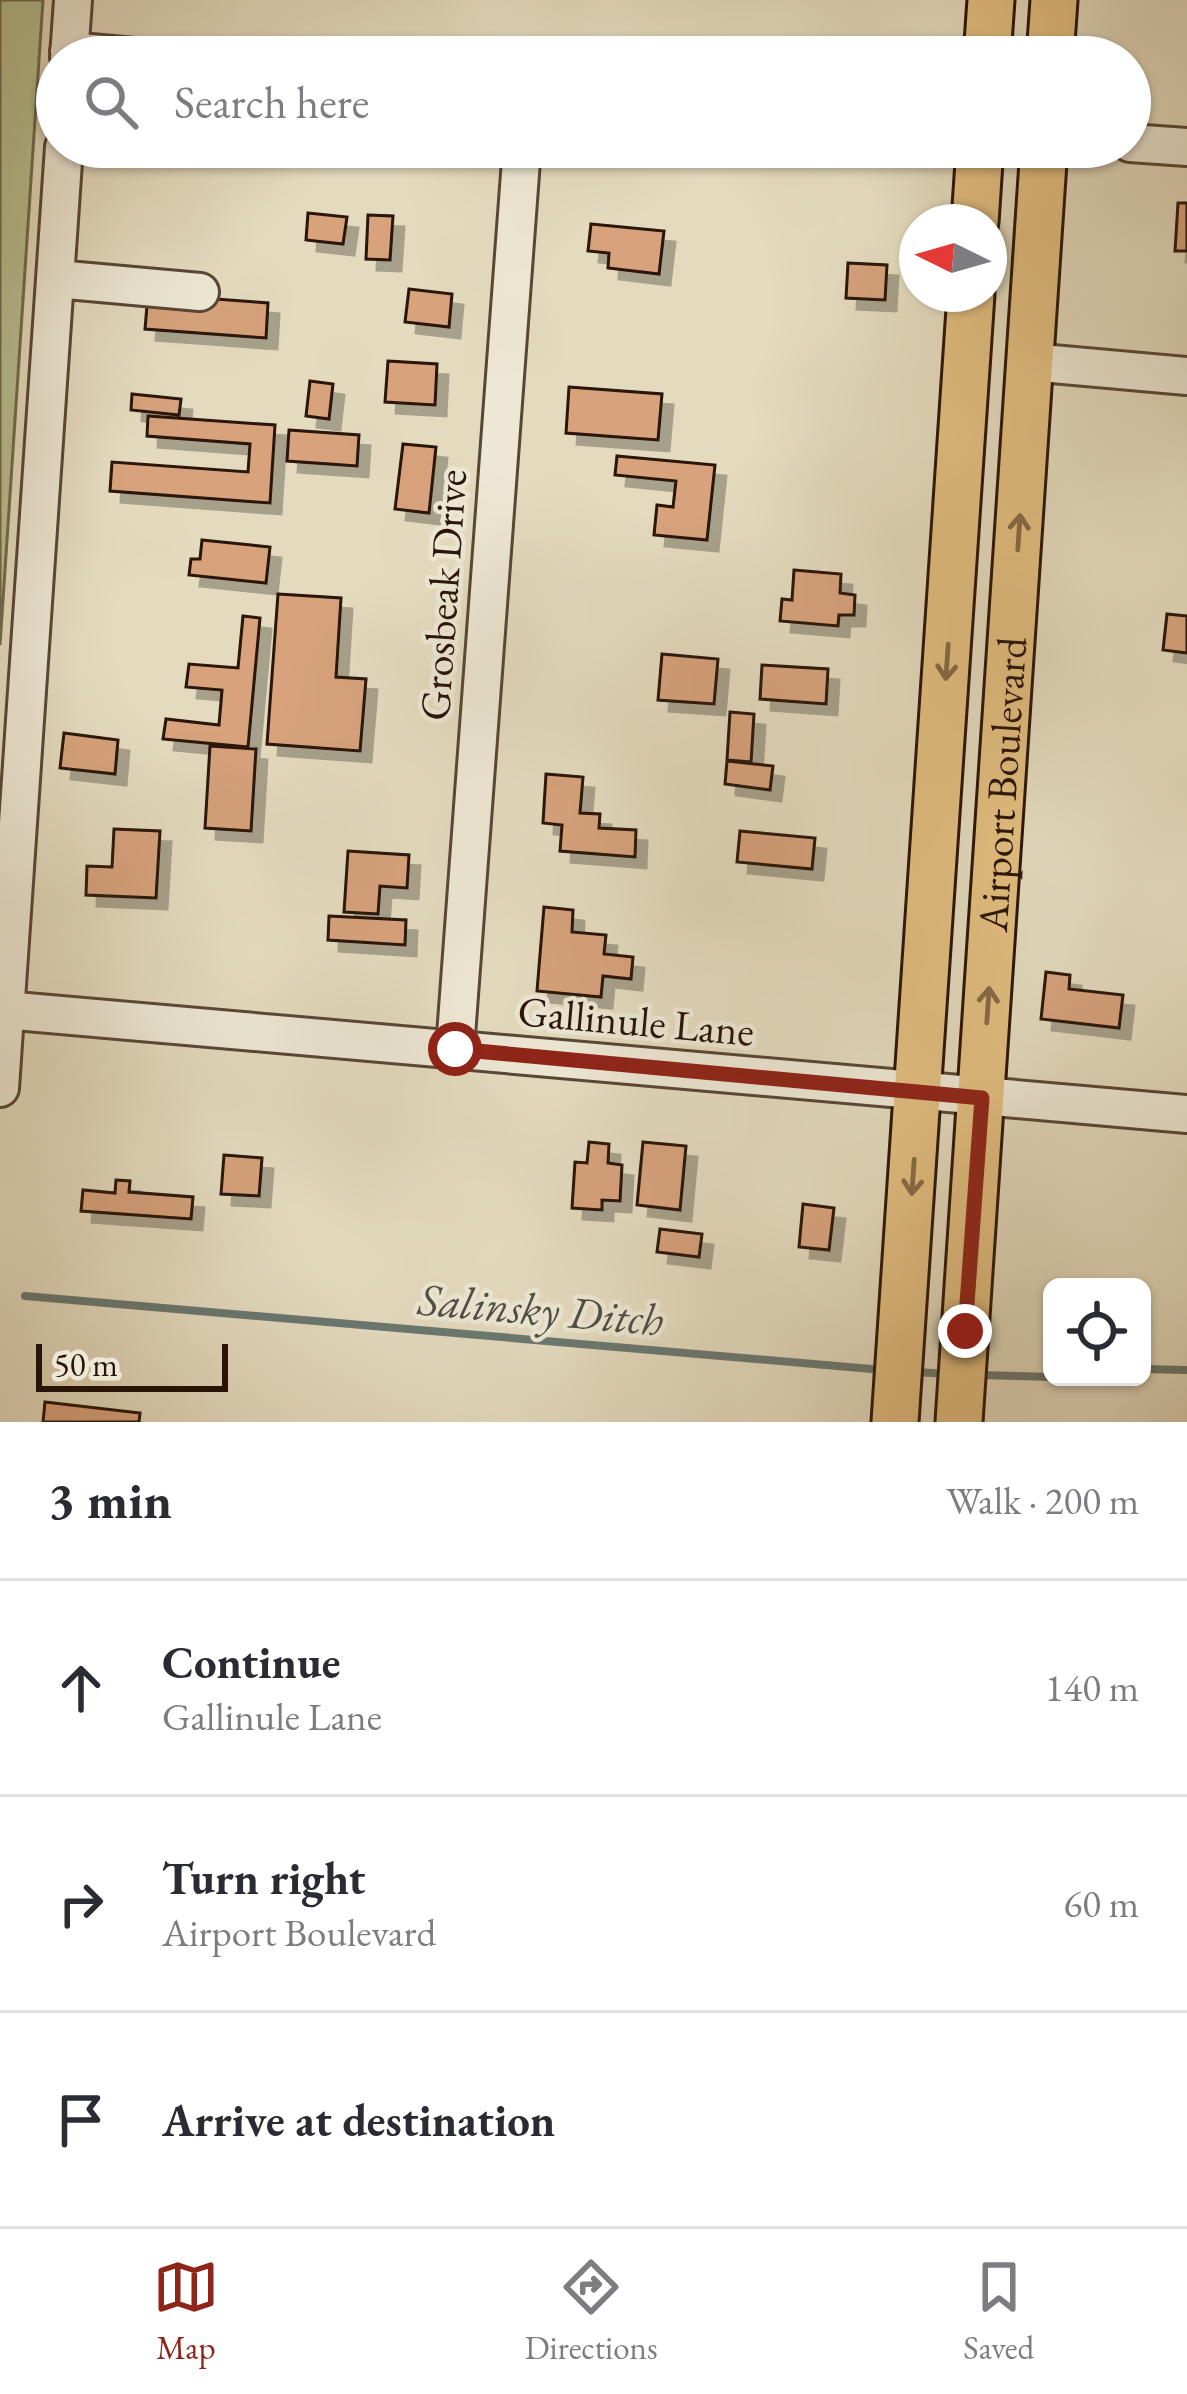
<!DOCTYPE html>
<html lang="en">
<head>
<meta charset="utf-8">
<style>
	:root { --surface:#fff; --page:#f2f2f3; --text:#2b2b33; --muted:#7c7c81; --line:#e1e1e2; --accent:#8f2418 }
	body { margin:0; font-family:"EB Garamond",serif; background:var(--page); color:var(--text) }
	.controls { position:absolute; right:36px; bottom:36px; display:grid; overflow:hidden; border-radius:18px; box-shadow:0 3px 9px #0004 }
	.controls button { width:108px; height:108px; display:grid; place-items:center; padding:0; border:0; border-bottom:3px solid var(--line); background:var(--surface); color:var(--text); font:60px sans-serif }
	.compass { position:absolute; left:899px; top:204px; width:108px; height:108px; border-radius:50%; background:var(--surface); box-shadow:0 3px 9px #0004; rotate:275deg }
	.scale { position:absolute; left:36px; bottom:30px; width:192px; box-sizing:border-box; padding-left:12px; border:6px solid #291407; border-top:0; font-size:33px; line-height:42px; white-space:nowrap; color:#291407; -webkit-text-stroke:9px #ede8d5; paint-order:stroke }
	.stop { position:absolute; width:36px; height:36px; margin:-27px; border:9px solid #8f2418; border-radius:50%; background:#fff }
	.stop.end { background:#8f2418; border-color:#fff; box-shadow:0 3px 12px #0008 }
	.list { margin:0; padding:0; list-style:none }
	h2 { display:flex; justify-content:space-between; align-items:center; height:156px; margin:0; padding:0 48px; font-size:51px }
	h2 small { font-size:39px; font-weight:400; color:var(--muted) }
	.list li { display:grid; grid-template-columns:78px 1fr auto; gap:36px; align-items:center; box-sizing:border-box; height:216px; padding:0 48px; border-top:3px solid var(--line) }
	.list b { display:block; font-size:45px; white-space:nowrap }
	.list p { margin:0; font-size:39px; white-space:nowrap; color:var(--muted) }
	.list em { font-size:39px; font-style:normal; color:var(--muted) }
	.icon { flex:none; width:66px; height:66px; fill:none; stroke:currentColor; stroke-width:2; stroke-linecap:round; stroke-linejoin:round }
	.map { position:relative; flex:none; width:1187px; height:1422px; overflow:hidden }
	.search { position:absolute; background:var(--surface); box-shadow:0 3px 9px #0004; left:36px; right:36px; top:36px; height:132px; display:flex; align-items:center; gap:30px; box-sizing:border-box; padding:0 42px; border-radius:66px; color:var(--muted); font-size:45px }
	.sheet { height:804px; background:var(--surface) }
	nav { display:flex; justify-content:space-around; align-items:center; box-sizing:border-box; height:168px; border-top:3px solid var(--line); background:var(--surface); font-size:33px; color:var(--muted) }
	nav a { display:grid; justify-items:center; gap:6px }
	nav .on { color:var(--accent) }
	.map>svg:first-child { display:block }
	.green { fill:#b7bf90; stroke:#706a4c; stroke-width:3 }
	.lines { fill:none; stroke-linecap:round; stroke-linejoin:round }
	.stream { stroke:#6a7871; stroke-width:8 }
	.building { fill:#d7a27b; stroke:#291407; stroke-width:3; filter:url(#shadow) }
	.minor-casing { stroke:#584635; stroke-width:42 }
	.major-casing { stroke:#291407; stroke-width:51 }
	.minor { stroke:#ede8d5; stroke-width:36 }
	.major { stroke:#e2be80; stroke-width:45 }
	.oneway { stroke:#866944 }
	.route { stroke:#8f2418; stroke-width:15 }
	.labels { text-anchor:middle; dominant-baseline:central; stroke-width:9; stroke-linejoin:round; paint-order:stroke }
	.street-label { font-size:42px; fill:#291407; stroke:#ede8d5 }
	.water-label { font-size:45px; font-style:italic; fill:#4f4e45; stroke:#ede8d5 }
</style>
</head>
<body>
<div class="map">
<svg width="1187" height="1422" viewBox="0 0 1187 1422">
	<defs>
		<filter id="shadow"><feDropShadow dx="11" dy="11" stdDeviation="0" flood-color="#0004"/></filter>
	</defs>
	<rect width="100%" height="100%" fill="#e4dbbf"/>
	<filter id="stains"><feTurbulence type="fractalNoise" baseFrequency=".00167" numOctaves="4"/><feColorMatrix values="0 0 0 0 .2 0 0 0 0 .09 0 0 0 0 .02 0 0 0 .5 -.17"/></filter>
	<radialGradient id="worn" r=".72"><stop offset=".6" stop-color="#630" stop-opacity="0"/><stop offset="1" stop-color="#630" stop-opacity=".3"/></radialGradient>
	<!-- green -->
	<path class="green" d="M 0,0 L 43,0 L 0,645 Z"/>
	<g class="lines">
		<!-- stream -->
		<path class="stream" d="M 25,1296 L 883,1370
			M 1142,1369 L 1187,1370
			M 916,1372 L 949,1374
			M 976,1375 L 1052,1377"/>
	</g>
	<!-- building -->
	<path class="building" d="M 1178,203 L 1187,203 L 1187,251 L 1175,251 Z
		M 308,213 L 347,217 L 343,244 L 306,240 Z
		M 368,215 L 393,216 L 390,260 L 366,259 Z
		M 591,224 L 664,231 L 659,274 L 608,268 L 609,253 L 588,251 Z
		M 848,263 L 887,265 L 885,300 L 846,298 Z
		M 409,289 L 452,294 L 449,327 L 405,322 Z
		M 148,294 L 268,303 L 266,338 L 145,329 Z
		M 388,361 L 437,364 L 435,405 L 385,402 Z
		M 310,381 L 333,384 L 329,419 L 306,416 Z
		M 569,387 L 662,394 L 658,440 L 566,433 Z
		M 132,394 L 181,399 L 179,415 L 131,410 Z
		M 148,416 L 275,425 L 270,503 L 110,491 L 112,462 L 248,472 L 250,444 L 147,436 Z
		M 289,430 L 359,435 L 357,466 L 287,461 Z
		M 403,444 L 436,447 L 429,513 L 395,509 Z
		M 617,456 L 715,465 L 707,540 L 654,535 L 657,505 L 673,507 L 676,481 L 615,475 Z
		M 202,540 L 270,547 L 266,583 L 189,575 L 191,559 L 200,559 Z
		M 794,570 L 841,574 L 840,593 L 855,595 L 854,615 L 839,615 L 838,626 L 780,621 L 782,599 L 792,600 Z
		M 278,594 L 341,598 L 336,677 L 366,679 L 360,751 L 267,744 Z
		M 1167,614 L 1187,616 L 1187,653 L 1163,650 Z
		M 243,616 L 260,618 L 248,747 L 163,739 L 166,719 L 219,725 L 222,690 L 186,687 L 189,664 L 238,668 Z
		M 662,654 L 718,659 L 714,704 L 658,700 Z
		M 762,665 L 828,669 L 826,704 L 760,699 Z
		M 730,712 L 754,714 L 751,762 L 727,760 Z
		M 64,733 L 118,740 L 115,774 L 60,768 Z
		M 210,746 L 256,749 L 251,831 L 205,828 Z
		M 727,761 L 773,766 L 770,790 L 725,784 Z
		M 546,774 L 583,777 L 580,813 L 600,814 L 599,828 L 636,830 L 635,857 L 560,851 L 562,825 L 543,823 Z
		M 114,829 L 160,831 L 156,898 L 86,895 L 87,866 L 112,867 Z
		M 740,831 L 815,838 L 812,869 L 737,862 Z
		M 348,851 L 409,855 L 407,888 L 380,886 L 378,914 L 344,912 Z
		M 544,907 L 573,910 L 572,932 L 606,935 L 604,954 L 633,957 L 631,979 L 603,976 L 601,997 L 537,991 Z
		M 329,916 L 406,920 L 405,945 L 328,940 Z
		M 1046,972 L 1070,975 L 1069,989 L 1123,995 L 1119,1028 L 1041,1019 Z
		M 589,1142 L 609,1144 L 608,1163 L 622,1165 L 620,1201 L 602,1200 L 602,1210 L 572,1208 L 575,1162 L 587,1163 Z
		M 643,1142 L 686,1146 L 680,1210 L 637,1205 Z
		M 224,1155 L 262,1158 L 259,1196 L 221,1194 Z
		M 116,1180 L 130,1181 L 129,1192 L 193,1197 L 191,1219 L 81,1211 L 83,1190 L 115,1193 Z
		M 803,1204 L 834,1208 L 829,1250 L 799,1247 Z
		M 660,1229 L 702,1234 L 699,1257 L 657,1252 Z
		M 45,1402 L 140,1413 L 139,1422 L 43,1422 Z"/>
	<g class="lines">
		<!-- minor casing -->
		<g class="minor-casing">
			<path id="minor" d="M 69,51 L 134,57
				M 69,57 L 73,0
				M 1130,143 L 1187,147
				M 56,279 L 200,292
				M 1030,362 L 1187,376
				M 4,1010 L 1187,1114
				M 455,1049 L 522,147
				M 0,1088 L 64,147"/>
		</g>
		<!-- major casing -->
		<g class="major-casing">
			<g id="major">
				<path d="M 987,57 L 991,0"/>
				<path d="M 1050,57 L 1054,0"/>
				<path d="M 975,222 L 980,147"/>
				<path d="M 895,1422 L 971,294"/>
				<path id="s1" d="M 959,1422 L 1044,147"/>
			</g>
		</g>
		<!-- minor -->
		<use href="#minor" class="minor"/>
		<!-- major -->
		<use href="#major" class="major"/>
	</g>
	<!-- one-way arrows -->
	<defs><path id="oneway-shaft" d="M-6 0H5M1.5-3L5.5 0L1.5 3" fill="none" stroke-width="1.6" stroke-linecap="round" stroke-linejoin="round" transform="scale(3)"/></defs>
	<g class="oneway">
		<use href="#oneway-shaft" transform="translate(1019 532) rotate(-86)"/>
		<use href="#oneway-shaft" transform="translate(947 662) rotate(94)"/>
		<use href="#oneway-shaft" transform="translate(988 1005) rotate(-86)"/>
		<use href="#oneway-shaft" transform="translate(913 1177) rotate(94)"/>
	</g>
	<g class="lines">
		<!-- route -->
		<path class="route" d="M 455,1049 L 982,1098 L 965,1331"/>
	</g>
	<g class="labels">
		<!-- street labels -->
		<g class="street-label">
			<text transform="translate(443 595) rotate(-86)">Grosbeak Drive</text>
			<text stroke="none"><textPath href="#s1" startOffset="639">Airport Boulevard</textPath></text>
			<text transform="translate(636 1021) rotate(5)">Gallinule Lane</text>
		</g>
		<!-- water labels -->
		<g class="water-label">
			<text transform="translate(541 1309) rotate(5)">Salinsky Ditch</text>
		</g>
	</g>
	<rect width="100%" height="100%" filter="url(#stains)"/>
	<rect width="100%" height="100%" fill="url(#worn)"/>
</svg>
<div class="controls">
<button><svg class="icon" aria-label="locate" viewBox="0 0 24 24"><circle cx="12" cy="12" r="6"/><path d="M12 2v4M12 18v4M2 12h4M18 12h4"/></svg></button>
</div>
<svg class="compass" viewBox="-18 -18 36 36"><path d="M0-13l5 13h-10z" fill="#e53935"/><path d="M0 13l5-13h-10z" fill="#7c7c81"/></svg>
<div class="scale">50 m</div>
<div class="stop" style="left:455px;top:1049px"></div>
<div class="stop end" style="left:965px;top:1331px"></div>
<div class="search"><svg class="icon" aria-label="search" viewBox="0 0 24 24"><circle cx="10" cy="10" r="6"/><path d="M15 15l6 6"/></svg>Search here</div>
</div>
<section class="sheet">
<h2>3 min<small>Walk · 200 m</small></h2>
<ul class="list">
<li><svg class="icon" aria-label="ahead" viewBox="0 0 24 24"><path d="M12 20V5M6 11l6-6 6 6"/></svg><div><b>Continue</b><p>Gallinule Lane</p></div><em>140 m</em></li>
<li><svg class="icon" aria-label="right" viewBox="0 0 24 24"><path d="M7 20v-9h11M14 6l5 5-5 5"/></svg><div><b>Turn right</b><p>Airport Boulevard</p></div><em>60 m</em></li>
<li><svg class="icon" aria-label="arrive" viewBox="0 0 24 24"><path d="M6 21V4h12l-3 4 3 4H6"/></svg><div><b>Arrive at destination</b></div></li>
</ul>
</section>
<nav>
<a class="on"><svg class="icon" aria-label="map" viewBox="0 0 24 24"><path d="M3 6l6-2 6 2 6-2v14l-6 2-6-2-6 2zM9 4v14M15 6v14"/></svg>Map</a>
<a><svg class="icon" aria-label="directions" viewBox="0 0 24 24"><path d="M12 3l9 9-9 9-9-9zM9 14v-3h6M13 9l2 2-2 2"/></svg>Directions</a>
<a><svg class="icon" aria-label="saved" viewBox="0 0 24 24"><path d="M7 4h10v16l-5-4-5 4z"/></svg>Saved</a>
</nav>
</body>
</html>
